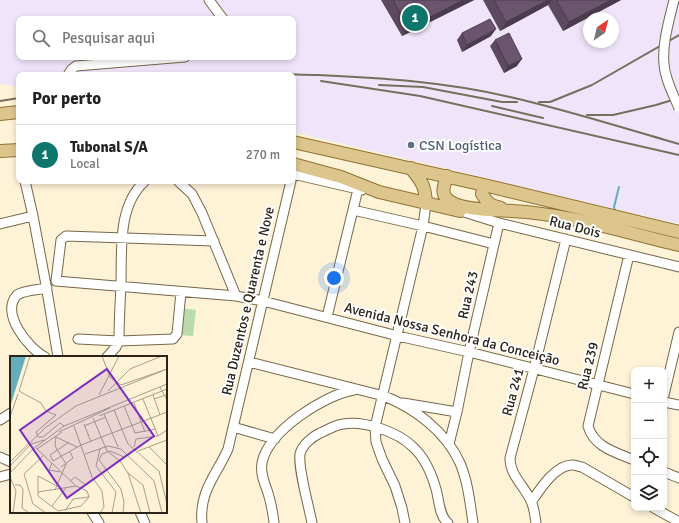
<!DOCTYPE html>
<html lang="pt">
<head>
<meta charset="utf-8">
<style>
	:root { --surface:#fff; --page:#f2f2f2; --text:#222; --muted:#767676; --line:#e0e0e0; --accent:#0f766e }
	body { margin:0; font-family:Signika,sans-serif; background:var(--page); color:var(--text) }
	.controls { position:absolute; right:12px; bottom:12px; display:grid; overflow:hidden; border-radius:8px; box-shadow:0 2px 6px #0003 }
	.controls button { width:36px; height:36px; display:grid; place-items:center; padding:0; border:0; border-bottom:1px solid var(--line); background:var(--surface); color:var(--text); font:20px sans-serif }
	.compass { position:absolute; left:583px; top:12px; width:36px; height:36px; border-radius:50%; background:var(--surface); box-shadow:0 2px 6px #0003; rotate:35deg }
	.you { position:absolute; left:334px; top:278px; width:14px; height:14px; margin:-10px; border:3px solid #fff; border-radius:50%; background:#1a73e8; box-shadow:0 0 0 6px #1a73e833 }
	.badge { display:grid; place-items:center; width:26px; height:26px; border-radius:50%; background:var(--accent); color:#fff; font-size:13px; font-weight:700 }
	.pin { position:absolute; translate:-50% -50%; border:2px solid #fff; box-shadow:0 1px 4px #0006 }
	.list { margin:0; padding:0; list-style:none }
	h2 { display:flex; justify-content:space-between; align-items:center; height:52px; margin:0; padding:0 16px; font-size:17px }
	h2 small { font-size:13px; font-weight:400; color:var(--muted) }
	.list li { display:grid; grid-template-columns:26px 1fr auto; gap:12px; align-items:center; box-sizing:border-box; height:60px; padding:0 16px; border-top:1px solid var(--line) }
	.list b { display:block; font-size:15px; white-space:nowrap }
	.list p { margin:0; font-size:13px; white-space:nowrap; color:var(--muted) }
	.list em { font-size:13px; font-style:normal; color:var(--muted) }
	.icon { flex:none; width:22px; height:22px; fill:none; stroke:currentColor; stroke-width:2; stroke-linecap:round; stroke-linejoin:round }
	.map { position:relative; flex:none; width:679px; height:523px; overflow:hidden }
	.search { position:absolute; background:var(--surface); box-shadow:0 2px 6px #0003; left:16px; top:16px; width:280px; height:44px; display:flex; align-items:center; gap:10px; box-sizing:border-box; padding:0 14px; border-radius:8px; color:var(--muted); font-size:15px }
	.panel { position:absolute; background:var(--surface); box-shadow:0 2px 6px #0003; left:16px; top:72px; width:280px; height:112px; border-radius:8px }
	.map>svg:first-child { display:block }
	.industrial { fill:#efe4f9; fill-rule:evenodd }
	.green { fill:#badcac }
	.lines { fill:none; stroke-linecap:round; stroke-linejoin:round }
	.stream { stroke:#64adbd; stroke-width:2 }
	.minor-casing { stroke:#75684a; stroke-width:11 }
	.major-casing { stroke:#907334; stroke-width:14 }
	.minor { stroke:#fff; stroke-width:9 }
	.major { stroke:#ddc58e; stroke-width:12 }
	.rail { stroke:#776f5d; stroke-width:2 }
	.minor-bridge-casing { stroke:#75684a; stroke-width:11; stroke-linecap:butt }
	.minor-bridge { stroke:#fff; stroke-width:9 }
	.wall { fill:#5c495f }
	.shaded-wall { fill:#4b3c4d }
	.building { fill:#6b556e; stroke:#4b3c4d }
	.service-dot { fill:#5c6f8a; stroke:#fff; stroke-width:1.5 }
	.labels { text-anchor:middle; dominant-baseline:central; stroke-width:4; stroke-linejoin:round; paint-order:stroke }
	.service-label { font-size:14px; fill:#4e5e75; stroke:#fff; text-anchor:start }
	.street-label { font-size:14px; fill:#2a2418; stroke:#fff }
	.inset-road { fill:none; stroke:#a9a08b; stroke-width:1 }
	.view { fill:#7b2cbf; fill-opacity:0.15; stroke:#7b2cbf; stroke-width:2 }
	.inset-edge { fill:none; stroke:#2a2418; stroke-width:2 }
</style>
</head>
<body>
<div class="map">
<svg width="679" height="523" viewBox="0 0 679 523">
	<rect width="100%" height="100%" fill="#fef2d7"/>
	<!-- industrial -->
	<path class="industrial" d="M 0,0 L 679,0 L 679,224 L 293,132 L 293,75 L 19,75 L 19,87 L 0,84 ZM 589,18 L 613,18 L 613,42 L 589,42 ZM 19,19 L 293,19 L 293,57 L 19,57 Z"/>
	<!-- green -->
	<path class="green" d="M 182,308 L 196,310 L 193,336 L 179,335 Z"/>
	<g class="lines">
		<!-- stream -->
		<path class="stream" d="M 615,211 L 614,207 L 619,187"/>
		<!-- minor casing -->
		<g class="minor-casing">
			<path id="minor" d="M 209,0 L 223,19
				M 68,75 L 71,70 L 76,66 L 185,57
				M 293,174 L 362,190
				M 25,181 L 33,216 L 46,285 L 58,357
				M 178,181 L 192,194 L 202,213 L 236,296
				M 353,210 L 423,226 L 494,244
				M 464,212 L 499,223 L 679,267
				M 0,224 L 33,216
				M 214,241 L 66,236 L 61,240 L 56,281 L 236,296 L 263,301 L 398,336 L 469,352 L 634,394
				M 629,255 L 588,426 C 594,447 615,452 634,460
				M 327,317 L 358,189
				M 78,339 L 119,341 L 173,339 L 177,334 L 181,292
				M 45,357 C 28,348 0,313 17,295 C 24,290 38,290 47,288
				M 107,357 L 116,347 L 119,341 C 119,322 120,304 121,285 C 122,251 117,206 145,181
				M 249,362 L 384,396 C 415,408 446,432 460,463 C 468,482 470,503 473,523
				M 664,395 L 679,332
				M 664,402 L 679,405
				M 403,403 L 457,412
				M 0,420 L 11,413
				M 233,427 L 275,439
				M 449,444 L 457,412 L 469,352 L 499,223
				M 0,457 L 11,462
				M 664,472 L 679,478
				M 0,477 L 11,474
				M 532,501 C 540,489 556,464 573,465 C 576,465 579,467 582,467 L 634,497
				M 654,508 L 679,522
				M 92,512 L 99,523
				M 140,512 L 145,523
				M 202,523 C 199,491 216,476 228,449 L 291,181
				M 274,523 C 273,513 271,503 268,493 C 265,484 260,474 262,463 C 268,431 324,395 354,390
				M 312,523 C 309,506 298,470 300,454 C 302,445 312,437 320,433 C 327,430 335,425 343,424 C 364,420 398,432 413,447 C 424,457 432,475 436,489 C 439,499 439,516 448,523
				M 405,523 L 402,508 L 395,486 L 382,459 L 376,442 L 375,427 L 423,226 L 426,204
				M 536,523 C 535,516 534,507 531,501 C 524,485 510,476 510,458 L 534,369 L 566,239"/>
		</g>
		<!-- major casing -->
		<g class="major-casing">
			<path id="major" d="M 0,114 L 19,112
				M 293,142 L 484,185 L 679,232
				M 0,151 L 19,150
				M 293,164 L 341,177 L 379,192 L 460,211
				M 411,168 C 422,183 425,184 426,204
				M 447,176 C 445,184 440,192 447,199 C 458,211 497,210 512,211 C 569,214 623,232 679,245
				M 484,185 L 482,194 C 488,204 490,205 501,208"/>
		</g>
		<!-- minor -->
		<use href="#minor" class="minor"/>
		<!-- major -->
		<use href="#major" class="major"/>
		<!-- rail -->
		<path class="rail" d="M 182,75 C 227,72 273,74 318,75 C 383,78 447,82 510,97 C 567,110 623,128 679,144
			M 321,81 L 420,96 L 679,155
			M 379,85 L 423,87 L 502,102 L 517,102
			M 0,101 L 19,98
			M 539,102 L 550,102 L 592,85 L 679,35
			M 492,106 L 543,118
			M 587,115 L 613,115 L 656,105 L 679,98"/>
		<!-- minor-bridge casing -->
		<g class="minor-bridge-casing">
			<path id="minor-bridge" d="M 674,0 C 669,21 662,43 664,64 C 665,79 673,94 679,108"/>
		</g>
		<!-- minor-bridge -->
		<use href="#minor-bridge" class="minor-bridge"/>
	</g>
	<!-- wall -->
	<path class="wall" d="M 381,0 L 474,0 L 402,36 Z
		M 483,0 L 621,0 L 563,31 L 548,5 L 500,31 Z
		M 462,33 L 491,36 L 462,52 L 457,40 Z
		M 495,40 L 517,66 L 504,73 L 490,46 Z"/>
	<!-- shaded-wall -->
	<path class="shaded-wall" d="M 463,0 L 474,0 L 402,36 L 409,28 Z
		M 548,0 L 552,0 L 548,5 L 500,31 L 506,22 Z
		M 611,0 L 621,0 L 563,31 L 569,22 Z
		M 496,29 L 491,36 L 462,52 L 467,45 Z
		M 522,59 L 517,66 L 504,73 L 508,66 Z"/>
	<!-- building -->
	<path class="building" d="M 393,0 L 463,0 L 409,28 Z
		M 494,0 L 548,0 L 506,22 Z
		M 556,0 L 611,0 L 569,22 Z
		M 490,19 L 496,29 L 467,45 L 462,33 Z
		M 509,33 L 522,59 L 508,66 L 495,40 Z"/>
	<!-- markers -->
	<circle class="service-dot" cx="411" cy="145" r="4"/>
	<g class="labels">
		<!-- service labels -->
		<g class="service-label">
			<text x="419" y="145">CSN Logística</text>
		</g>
		<!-- street labels -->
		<g class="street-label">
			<text transform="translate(575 227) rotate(14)">Rua Dois</text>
			<text transform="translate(468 295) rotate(-77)">Rua 243</text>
			<text transform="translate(248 301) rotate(-77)">Rua Duzentos e Quarenta e Nove</text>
			<text transform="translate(452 334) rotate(14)">Avenida Nossa Senhora da Conceição</text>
			<text transform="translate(588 366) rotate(-76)">Rua 239</text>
			<text transform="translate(513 392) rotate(-75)">Rua 241</text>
		</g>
	</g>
	<!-- overview -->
	<g transform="translate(10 356)">
		<rect width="157" height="157" fill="#fef2d7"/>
		<path d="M 0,0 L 16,0 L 0,51 Z" fill="#64adbd"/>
		<path class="inset-road" d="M 20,0 L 9,35 L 31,47 L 36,55 L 46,59M 92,0 L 100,21 L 111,29 L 157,13M 150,31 L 157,44M 98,35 L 120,13 L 152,0M 89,39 L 109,0M 143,39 L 150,59M 133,43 L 148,80M 144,43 L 156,39M 124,47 L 135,76M 114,50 L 125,77 L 146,73M 104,54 L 118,88 L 149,115 L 157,148M 94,58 L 108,91M 46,59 L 26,76 L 28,81 L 33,81 L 50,67 L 54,70M 89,60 L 157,33M 0,61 L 8,38M 83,62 L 97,95 L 110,105 L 118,117 L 131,157M 74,68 L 81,86M 64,70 L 82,121 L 92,135 L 94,151 L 90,157M 74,70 L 96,61M 49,76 L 100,52M 46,81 L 67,91M 59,86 L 40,99 L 43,105 L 71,89 L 157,56M 124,91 L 126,83 L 148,80 L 157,74M 139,91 L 157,109M 26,92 L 66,130 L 77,135 L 79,141 L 71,150 L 48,155 L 28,140M 27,93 L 52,76M 90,93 L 86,110 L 106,136 L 102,157M 128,95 L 157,84M 75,98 L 98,90 L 111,93 L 144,125 L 152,157M 34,99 L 14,118 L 23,148 L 36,157M 0,106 L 35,72 L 66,50 L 157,13M 42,107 L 39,114 L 50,116M 0,110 L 21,88 L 34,84M 51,111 L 63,102 L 60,96M 0,117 L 23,93 L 54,70 L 157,28M 118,117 L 133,129 L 140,157M 0,121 L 6,135 L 3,157M 60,125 L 65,121 L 76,129M 5,129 L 10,129 L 13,133 L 12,152 L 19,157M 45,134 L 56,108 L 45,90 L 46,80M 28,136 L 66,130M 28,140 L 28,120 L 47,130M 42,150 L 56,132M 55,155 L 63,143 L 79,141M 113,157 L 114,146 L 111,133 L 89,104 L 92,98 L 100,95 L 114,101 L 118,99"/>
		<path class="view" d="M 97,13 L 144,80 L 57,142 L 10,74 Z"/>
		<rect width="157" height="157" class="inset-edge"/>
	</g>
</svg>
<div class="controls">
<button>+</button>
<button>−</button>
<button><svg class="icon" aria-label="locate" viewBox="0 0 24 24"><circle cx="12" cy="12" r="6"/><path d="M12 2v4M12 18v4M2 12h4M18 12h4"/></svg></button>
<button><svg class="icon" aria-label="layers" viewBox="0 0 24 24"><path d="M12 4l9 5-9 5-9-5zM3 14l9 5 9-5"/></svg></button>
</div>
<svg class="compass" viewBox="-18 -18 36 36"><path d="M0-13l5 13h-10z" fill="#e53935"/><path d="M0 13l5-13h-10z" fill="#767676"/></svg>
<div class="you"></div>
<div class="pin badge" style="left:415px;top:18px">1</div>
<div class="search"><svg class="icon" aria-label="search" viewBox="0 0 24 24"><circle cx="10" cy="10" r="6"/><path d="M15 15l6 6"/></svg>Pesquisar aqui</div>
<section class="panel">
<h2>Por perto<small></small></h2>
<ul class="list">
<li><span class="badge">1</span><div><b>Tubonal S/A</b><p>Local</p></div><em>270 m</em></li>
</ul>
</section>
</div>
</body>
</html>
